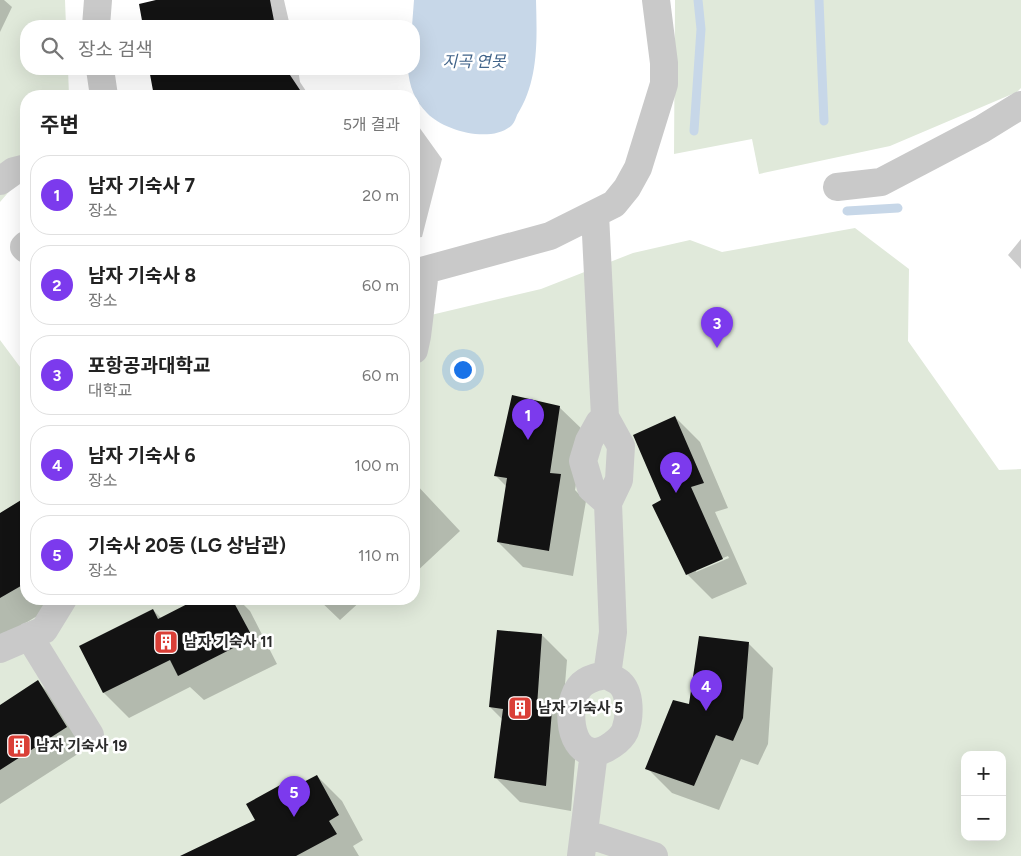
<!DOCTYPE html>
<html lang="ko">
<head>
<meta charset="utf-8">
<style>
	:root { --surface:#fff; --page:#f6f6f6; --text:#222; --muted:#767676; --line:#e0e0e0; --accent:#7c3aed }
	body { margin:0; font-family:Figtree,"Noto Sans KR",sans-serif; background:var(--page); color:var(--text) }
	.controls { position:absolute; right:15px; bottom:15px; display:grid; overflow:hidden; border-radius:10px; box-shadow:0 5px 20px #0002 }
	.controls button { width:45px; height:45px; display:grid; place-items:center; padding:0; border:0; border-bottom:1px solid var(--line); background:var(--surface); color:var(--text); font:25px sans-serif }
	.you { position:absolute; left:462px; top:369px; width:18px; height:18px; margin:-12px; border:4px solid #fff; border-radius:50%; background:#1a73e8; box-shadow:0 0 0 8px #1a73e833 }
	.badge { display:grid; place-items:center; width:32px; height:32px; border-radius:50%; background:var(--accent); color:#fff; font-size:16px; font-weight:700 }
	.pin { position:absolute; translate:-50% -41px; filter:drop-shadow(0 1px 2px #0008) }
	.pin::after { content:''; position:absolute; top:26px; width:18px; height:15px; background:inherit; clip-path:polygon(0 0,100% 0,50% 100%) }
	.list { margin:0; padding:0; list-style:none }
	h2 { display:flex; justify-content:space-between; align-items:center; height:65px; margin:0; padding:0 20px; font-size:21px }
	h2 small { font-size:16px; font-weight:400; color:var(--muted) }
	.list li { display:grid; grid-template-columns:32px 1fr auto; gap:15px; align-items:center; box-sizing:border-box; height:80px; margin:0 10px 10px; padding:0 10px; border:1px solid var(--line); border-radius:20px }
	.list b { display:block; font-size:19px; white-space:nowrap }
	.list p { margin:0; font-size:16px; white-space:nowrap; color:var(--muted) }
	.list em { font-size:16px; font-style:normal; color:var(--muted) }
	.icon { flex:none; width:28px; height:28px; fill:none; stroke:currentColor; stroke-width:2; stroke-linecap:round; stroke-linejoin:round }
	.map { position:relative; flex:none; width:1021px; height:856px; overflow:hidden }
	.search { position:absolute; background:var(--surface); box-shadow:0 5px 20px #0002; left:20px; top:20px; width:400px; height:55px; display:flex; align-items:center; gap:12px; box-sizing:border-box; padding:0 18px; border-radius:20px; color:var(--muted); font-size:19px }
	.panel { position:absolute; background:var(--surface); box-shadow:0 5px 20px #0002; left:20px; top:90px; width:400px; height:515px; border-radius:20px }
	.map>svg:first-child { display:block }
	.green { fill:#e0e9da; fill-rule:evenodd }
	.water { fill:#c7d7e8 }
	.shadow { fill:#0003; fill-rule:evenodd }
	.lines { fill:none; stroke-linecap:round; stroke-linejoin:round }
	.stream { stroke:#c7d7e8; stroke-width:9 }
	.building { fill:#131313 }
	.minor { stroke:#c9c9c9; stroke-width:28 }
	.labels { text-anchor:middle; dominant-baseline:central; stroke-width:5; stroke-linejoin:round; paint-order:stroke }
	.poi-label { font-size:15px; font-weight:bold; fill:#2c2c2c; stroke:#fff; text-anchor:start }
	.water-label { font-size:16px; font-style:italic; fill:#406389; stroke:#fff }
</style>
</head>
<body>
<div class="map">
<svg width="1021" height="856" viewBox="0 0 1021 856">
	<rect width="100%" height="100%" fill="#fff"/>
	<!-- green -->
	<path class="green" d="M 0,0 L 65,0 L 66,26 L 26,26 L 26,69 L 68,69 L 69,96 L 26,96 L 26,172 L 0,202 Z
		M 675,0 L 1021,0 L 1021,88 L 1017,92 L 890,146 L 759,174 L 752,139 L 674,154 Z
		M 855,228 L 909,269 L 908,341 L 999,470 L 1021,469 L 1021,856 L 0,856 L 0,340 L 26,375 L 26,599 L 414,599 L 414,319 L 541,289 L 633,253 L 690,240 L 722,252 ZM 965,755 L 1002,755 L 1002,837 L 965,837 Z"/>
	<!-- water -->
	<path class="water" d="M 414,0 L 536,0 C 537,40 539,80 517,115 C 516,118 514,123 512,125 C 492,144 444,131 427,113 C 415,101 409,86 408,69 L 414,69 L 414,26 L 412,26 Z"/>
	<!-- shadow -->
	<path class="shadow" d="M 0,0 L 4,0 L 12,7 L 0,32 Z
		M 156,0 L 284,0 L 290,26 L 144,26 L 141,5 Z
		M 151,69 L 298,69 L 300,82 L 308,94 L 314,96 L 155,96 Z
		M 390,94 L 392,96 L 360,96 Z
		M 414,120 L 442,159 L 422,237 L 414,238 Z
		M 1021,239 L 1021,269 L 1008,255 Z
		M 559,407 L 585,432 L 575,490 L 586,501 L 573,576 L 523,567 L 498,542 L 507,487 L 496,476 Z
		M 675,417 L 700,442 L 728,508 L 715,512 L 747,584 L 712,599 L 687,574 ZM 728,556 L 729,558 L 696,572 L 696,569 Z
		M 414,482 L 460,531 L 414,574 Z
		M 26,499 L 26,599 L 66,599 L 0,638 L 0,514 Z
		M 200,599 L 238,599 L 250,611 L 277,664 L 204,700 L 190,687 L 129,718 L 104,693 L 81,647 L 153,610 L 161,618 Z
		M 318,599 L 363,599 L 340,620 Z
		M 542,635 L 567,660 L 562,721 L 577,736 L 571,811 L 520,802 L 495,777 L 502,719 L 490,707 Z
		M 748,643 L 773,668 L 768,744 L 758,765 L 741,759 L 719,810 L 672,793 L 647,768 L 690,706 Z
		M 38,682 L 58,702 L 87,748 L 0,804 L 0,706 Z
		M 317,776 L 342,801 L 363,840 L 353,846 L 359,856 L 183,856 L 256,821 L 293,779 L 299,786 Z"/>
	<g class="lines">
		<!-- stream -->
		<path class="stream" d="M 819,0 L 824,121
			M 694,131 L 701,29 L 698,0
			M 847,211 L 898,208"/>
	</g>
	<!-- building -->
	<path class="building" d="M 156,0 L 270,0 L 275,26 L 143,26 L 139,4 Z
		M 149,69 L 286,69 L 304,96 L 154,96 Z
		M 512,395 L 560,406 L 550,473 L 561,474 L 549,551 L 497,542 L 507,478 L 494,476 Z
		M 675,416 L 704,483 L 691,487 L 723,559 L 686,575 L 652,505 L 661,500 L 633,435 Z
		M 26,497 L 26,583 L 0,598 L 0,513 Z
		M 197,599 L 232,599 L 253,638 L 178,676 L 170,660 L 103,693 L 79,646 L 153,609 L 158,619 Z
		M 497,630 L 542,634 L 537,706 L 552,710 L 546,786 L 494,778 L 503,709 L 489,707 Z
		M 699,636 L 749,642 L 743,718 L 733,741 L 716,735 L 694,786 L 645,769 L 673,700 L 689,704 Z
		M 38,680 L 67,727 L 0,770 L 0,705 Z
		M 317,775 L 339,815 L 329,821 L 337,834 L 296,856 L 180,856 L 255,820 L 246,804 L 293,778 L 296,786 Z"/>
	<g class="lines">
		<!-- minor -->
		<path class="minor" d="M 96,26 L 98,0
			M 100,69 L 104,96
			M 0,181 L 14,171 L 26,168
			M 837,187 L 881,182 L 982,129 L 1021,105
			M 595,214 L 605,417 L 621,446 L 619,480 L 608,503 L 613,632 L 607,675
			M 26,245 L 24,247 L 26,249
			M 414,273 L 550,236 L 614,204 L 627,188 L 638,168 L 664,84 L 664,63 L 656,0
			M 414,350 L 417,336 L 425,271
			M 605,417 L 599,423 L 589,441 L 583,461 L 591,488 L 608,503
			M 29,636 L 90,735
			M 0,649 L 44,630 L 63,599
			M 607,675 C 611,678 617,680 620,683 C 631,693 630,718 625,731 C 621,740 605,752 594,752 C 566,751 565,694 585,682 C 591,678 599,676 607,675 Z
			M 584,833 L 654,856
			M 581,856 L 594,752"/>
	</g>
	<!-- icons -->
	<defs>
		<g id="building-square" transform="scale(1.25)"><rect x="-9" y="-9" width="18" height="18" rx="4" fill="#da3f37" stroke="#fff"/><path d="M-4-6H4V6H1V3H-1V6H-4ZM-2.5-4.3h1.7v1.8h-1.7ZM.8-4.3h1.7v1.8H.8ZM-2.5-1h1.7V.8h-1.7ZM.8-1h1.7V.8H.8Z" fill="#fff"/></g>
	</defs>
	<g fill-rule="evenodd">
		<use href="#building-square" x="166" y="642"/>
		<use href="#building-square" x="520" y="708"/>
		<use href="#building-square" x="19" y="746"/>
	</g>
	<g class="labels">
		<!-- poi labels -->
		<g class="poi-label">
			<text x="184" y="642">남자 기숙사 11</text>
			<text x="538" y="708">남자 기숙사 5</text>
			<text x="36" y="746">남자 기숙사 19</text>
		</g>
		<!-- water labels -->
		<g class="water-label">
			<text x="474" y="61">지곡 연못</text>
		</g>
	</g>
</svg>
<div class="controls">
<button>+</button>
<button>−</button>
</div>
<div class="you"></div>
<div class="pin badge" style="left:528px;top:440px">1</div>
<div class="pin badge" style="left:676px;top:493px">2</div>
<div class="pin badge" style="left:717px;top:348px">3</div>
<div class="pin badge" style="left:706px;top:711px">4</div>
<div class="pin badge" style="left:294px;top:817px">5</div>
<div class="search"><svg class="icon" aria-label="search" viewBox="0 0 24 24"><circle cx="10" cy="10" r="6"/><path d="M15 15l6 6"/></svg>장소 검색</div>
<section class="panel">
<h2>주변<small>5개 결과</small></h2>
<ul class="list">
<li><span class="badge">1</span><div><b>남자 기숙사 7</b><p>장소</p></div><em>20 m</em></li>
<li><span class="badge">2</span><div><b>남자 기숙사 8</b><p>장소</p></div><em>60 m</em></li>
<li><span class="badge">3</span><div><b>포항공과대학교</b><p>대학교</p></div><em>60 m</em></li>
<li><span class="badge">4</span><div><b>남자 기숙사 6</b><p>장소</p></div><em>100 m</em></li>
<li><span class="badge">5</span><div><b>기숙사 20동 (LG 상남관)</b><p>장소</p></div><em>110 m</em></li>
</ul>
</section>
</div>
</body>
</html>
